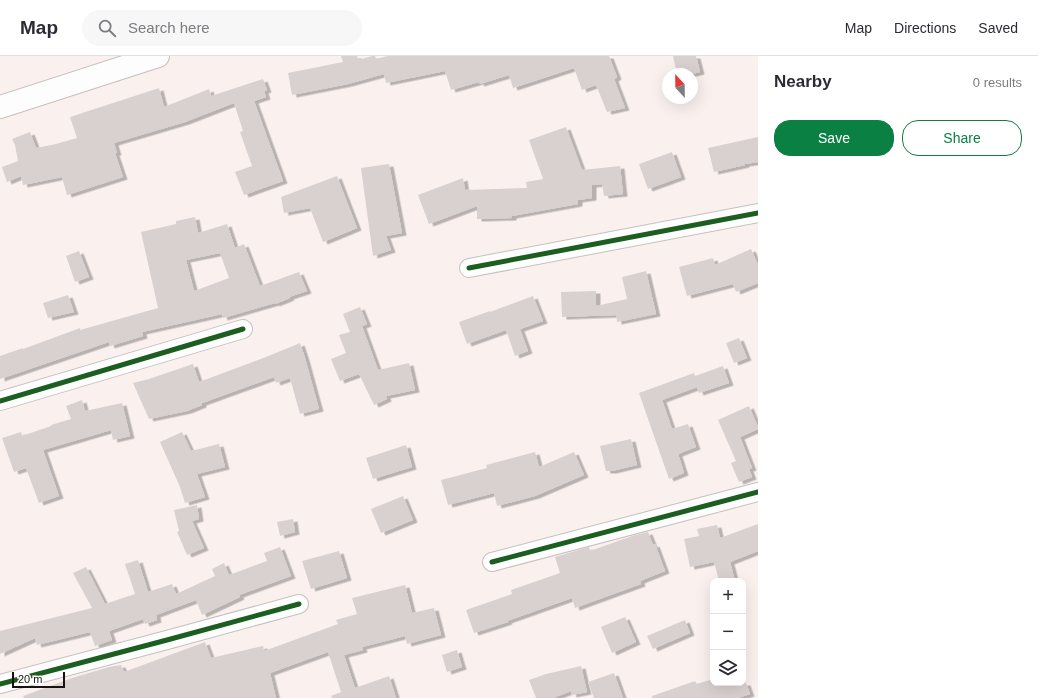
<!DOCTYPE html>
<html lang="en">
<head>
<meta charset="utf-8">
<style>
	:root { --surface:#fff; --page:#f7f7f7; --text:#2b2b33; --muted:#7c7c81; --line:#e1e1e2; --accent:#0b8043 }
	body { margin:0; font-family:Arial,sans-serif; background:var(--page); color:var(--text) }
	.controls { position:absolute; right:12px; bottom:12px; display:grid; overflow:hidden; border-radius:8px; box-shadow:0 4px 16px #0002 }
	.controls button { width:36px; height:36px; display:grid; place-items:center; padding:0; border:0; border-bottom:1px solid var(--line); background:var(--surface); color:var(--text); font:20px sans-serif }
	.compass { position:absolute; left:662px; top:12px; width:36px; height:36px; border-radius:50%; background:var(--surface); box-shadow:0 4px 16px #0002; rotate:338deg }
	.scale { position:absolute; left:12px; bottom:10px; width:53px; box-sizing:border-box; padding-left:4px; border:2px solid #171211; border-top:0; font-size:11px; line-height:14px; white-space:nowrap; color:#171211; -webkit-text-stroke:3px #fff; paint-order:stroke }
	.list { margin:0; padding:0; list-style:none }
	h2 { display:flex; justify-content:space-between; align-items:center; height:52px; margin:0; padding:0 16px; font-size:17px }
	h2 small { font-size:13px; font-weight:400; color:var(--muted) }
	.actions { display:flex; gap:8px; padding:12px 16px }
	.actions a { flex:1; padding:9px 0; border:1px solid var(--accent); border-radius:16px; text-align:center; font-size:14px; color:var(--accent) }
	.actions .main { background:var(--accent); color:#fff }
	.icon { flex:none; width:22px; height:22px; fill:none; stroke:currentColor; stroke-width:2; stroke-linecap:round; stroke-linejoin:round }
	.map { position:relative; flex:none; width:758px; height:642px; overflow:hidden }
	header { display:flex; align-items:center; gap:24px; box-sizing:border-box; height:56px; padding:0 20px; background:var(--surface); border-bottom:1px solid var(--line) }
	header strong { font-size:19px }
	nav { display:flex; gap:22px; margin-inline-start:auto; font-size:14px }
	.search { width:280px; height:36px; background:var(--page); display:flex; align-items:center; gap:10px; box-sizing:border-box; padding:0 14px; border-radius:22px; color:var(--muted); font-size:15px }
	main { display:flex }
	aside { flex:1; background:var(--surface) }
	.map>svg:first-child { display:block }
	.building { fill:#d8d1d0; fill-rule:evenodd; filter:url(#shadow) }
	.lines { fill:none; stroke-linecap:round; stroke-linejoin:round }
	.street-casing { stroke:#c6c0be; stroke-width:20 }
	.secondary-casing { stroke:#c6c0be; stroke-width:24 }
	.street { stroke:#fefdfd; stroke-width:18 }
	.secondary { stroke:#fefdfd; stroke-width:22 }
	.cycleway-casing { stroke:#fff; stroke-width:8 }
	.cycleway { stroke:#1b5e20; stroke-width:5 }
</style>
</head>
<body>
<header>
<strong>Map</strong>
<div class="search"><svg class="icon" aria-label="search" viewBox="0 0 24 24"><circle cx="10" cy="10" r="6"/><path d="M15 15l6 6"/></svg>Search here</div>
<nav><a>Map</a><a>Directions</a><a>Saved</a></nav>
</header>
<main>
<div class="map">
<svg width="758" height="642" viewBox="0 0 758 642">
	<defs>
		<filter id="shadow"><feDropShadow dx="4.5" dy="2.5" stdDeviation="0" flood-color="#0004"/></filter>
	</defs>
	<rect width="100%" height="100%" fill="#faf1ef"/>
	<!-- building -->
	<path class="building" d="M 341,0 L 357,0 L 358,4 L 372,0 L 375,0 L 376,3 L 388,0 L 609,0 L 617,21 L 614,23 L 625,52 L 607,56 L 596,29 L 582,34 L 574,12 L 513,32 L 509,19 L 480,28 L 479,26 L 451,34 L 445,15 L 386,27 L 384,18 L 348,28 L 292,39 L 288,17 L 343,6 Z
		M 673,0 L 696,0 L 700,16 L 692,18 L 677,18 Z
		M 263,23 L 267,34 L 264,35 L 266,41 L 254,45 L 283,125 L 244,139 L 235,116 L 252,110 L 240,76 L 243,75 L 234,47 L 185,66 L 114,87 L 117,97 L 115,97 L 123,121 L 67,139 L 62,121 L 23,129 L 21,120 L 7,126 L 2,111 L 18,105 L 15,89 L 12,83 L 30,76 L 36,92 L 56,88 L 77,82 L 70,61 L 159,32 L 164,51 L 209,33 L 211,40 Z
		M 566,71 L 582,114 L 620,110 L 623,138 L 604,140 L 602,128 L 592,129 L 592,142 L 578,144 L 578,148 L 512,160 L 512,162 L 477,163 L 477,150 L 429,168 L 418,139 L 463,122 L 465,134 L 527,132 L 526,126 L 543,123 L 529,84 Z
		M 758,81 L 758,106 L 745,108 L 745,109 L 714,116 L 708,92 Z
		M 672,96 L 681,121 L 648,133 L 639,108 Z
		M 389,108 L 402,177 L 386,180 L 391,194 L 373,200 L 361,112 Z
		M 337,120 L 357,172 L 323,186 L 310,152 L 284,157 L 281,141 Z
		M 195,161 L 198,177 L 227,168 L 235,192 L 244,188 L 260,230 L 299,216 L 307,235 L 289,241 L 290,242 L 275,248 L 275,247 L 223,262 L 222,258 L 142,276 L 143,280 L 110,290 L 109,286 L 0,323 L 0,300 L 23,292 L 23,293 L 80,272 L 80,274 L 158,252 L 141,176 L 176,168 L 176,165 ZM 220,197 L 229,222 L 194,235 L 186,204 Z
		M 751,193 L 758,209 L 758,227 L 736,236 L 733,228 L 687,240 L 679,211 L 713,202 L 715,209 Z
		M 79,195 L 89,221 L 75,226 L 66,200 Z
		M 646,215 L 656,258 L 617,266 L 616,259 L 562,261 L 561,236 L 596,235 L 596,250 L 627,243 L 622,221 Z
		M 68,239 L 74,256 L 48,262 L 43,247 Z
		M 533,240 L 543,265 L 520,273 L 528,295 L 515,300 L 506,274 L 467,288 L 459,266 L 490,255 L 490,256 Z
		M 360,251 L 367,268 L 362,270 L 378,314 L 409,307 L 415,334 L 386,340 L 387,343 L 374,349 L 359,318 L 340,325 L 331,303 L 346,297 L 339,279 L 350,276 L 343,258 Z
		M 739,282 L 747,302 L 734,307 L 726,287 Z
		M 300,287 L 305,302 L 319,353 L 300,358 L 290,322 L 276,327 L 274,321 L 202,347 L 202,349 L 187,355 L 149,363 L 133,327 L 149,323 L 193,308 L 199,326 L 266,301 Z
		M 723,310 L 729,327 L 699,337 L 697,331 L 662,344 L 672,373 L 688,368 L 696,391 L 678,398 L 684,417 L 669,423 L 639,337 L 694,317 L 695,320 Z
		M 82,344 L 85,355 L 122,347 L 130,380 L 113,384 L 111,374 L 43,394 L 59,440 L 39,447 L 26,412 L 14,416 L 2,382 L 21,376 L 22,380 L 51,370 L 51,369 L 71,363 L 66,350 Z
		M 749,350 L 758,371 L 758,373 L 740,381 L 752,412 L 749,413 L 752,421 L 739,426 L 731,407 L 736,405 L 718,364 Z
		M 182,376 L 191,395 L 219,388 L 225,411 L 197,418 L 205,441 L 185,447 L 180,431 L 160,386 Z
		M 631,383 L 637,409 L 612,415 L 606,415 L 600,390 Z
		M 406,389 L 412,411 L 373,423 L 366,402 Z
		M 535,396 L 539,411 L 574,396 L 584,419 L 535,440 L 497,450 L 494,437 L 448,449 L 441,424 L 487,412 L 486,409 Z
		M 403,440 L 413,464 L 381,477 L 371,453 Z
		M 197,449 L 199,463 L 192,465 L 204,492 L 187,499 L 177,476 L 179,475 L 174,454 Z
		M 293,463 L 295,476 L 280,480 L 277,466 Z
		M 758,468 L 758,495 L 730,506 L 735,525 L 719,525 L 714,506 L 690,511 L 684,483 L 699,480 L 697,473 L 717,469 L 720,482 Z
		M 648,476 L 653,489 L 655,488 L 665,515 L 640,525 L 641,528 L 575,552 L 572,542 L 507,565 L 508,566 L 474,577 L 466,554 L 512,538 L 511,534 L 560,517 L 555,501 L 589,491 L 590,495 L 635,479 Z
		M 280,491 L 291,520 L 239,539 L 240,541 L 202,559 L 196,544 L 156,559 L 157,564 L 145,568 L 143,563 L 109,575 L 112,584 L 95,590 L 90,576 L 37,589 L 35,582 L 0,598 L 0,575 L 92,552 L 73,517 L 86,511 L 105,548 L 135,538 L 125,508 L 138,504 L 148,536 L 172,528 L 176,538 L 215,520 L 212,513 L 224,507 L 229,519 L 267,505 L 264,497 Z
		M 339,495 L 347,522 L 311,533 L 302,505 Z
		M 405,529 L 412,557 L 434,552 L 441,579 L 407,588 L 405,580 L 362,591 L 363,594 L 344,599 L 355,632 L 389,620 L 396,642 L 332,642 L 331,640 L 341,636 L 328,596 L 270,617 L 276,642 L 24,642 L 23,640 L 72,622 L 109,611 L 121,609 L 124,616 L 205,586 L 211,602 L 263,590 L 264,595 L 338,568 L 336,564 L 357,558 L 352,542 Z
		M 625,561 L 636,586 L 612,597 L 601,571 Z
		M 685,564 L 690,577 L 653,593 L 647,580 Z
		M 457,594 L 462,611 L 447,616 L 442,599 Z
		M 581,610 L 587,636 L 572,639 L 571,635 L 553,642 L 536,642 L 529,624 L 546,618 Z
		M 614,617 L 623,642 L 594,642 L 588,626 Z
		M 713,623 L 713,627 L 746,627 L 750,638 L 738,642 L 652,642 L 652,640 L 695,625 L 697,628 Z"/>
	<g class="lines">
		<!-- street casing -->
		<g class="street-casing">
			<path id="street" d="M 469,212 L 758,157
				M 0,345 L 243,273
				M 492,506 L 758,436
				M 0,628 L 167,584 L 299,548"/>
		</g>
		<!-- secondary casing -->
		<g class="secondary-casing">
			<path id="secondary" d="M 0,51 L 158,0"/>
		</g>
		<!-- street -->
		<use href="#street" class="street"/>
		<!-- secondary -->
		<use href="#secondary" class="secondary"/>
		<!-- cycleway casing -->
		<g class="cycleway-casing">
			<path id="cycleway" d="M 469,212 L 758,157
				M 0,345 L 243,273
				M 492,506 L 758,436
				M 0,628 L 167,584 L 299,548"/>
		</g>
		<!-- cycleway -->
		<use href="#cycleway" class="cycleway"/>
	</g>
</svg>
<div class="controls">
<button>+</button>
<button>−</button>
<button><svg class="icon" aria-label="layers" viewBox="0 0 24 24"><path d="M12 4l9 5-9 5-9-5zM3 14l9 5 9-5"/></svg></button>
</div>
<svg class="compass" viewBox="-18 -18 36 36"><path d="M0-13l5 13h-10z" fill="#e53935"/><path d="M0 13l5-13h-10z" fill="#7c7c81"/></svg>
<div class="scale">20 m</div>
</div>
<aside>
<h2>Nearby<small>0 results</small></h2>
<ul class="list">
</ul>
<div class="actions"><a class="main">Save</a><a>Share</a></div>
</aside>
</main>
</body>
</html>
